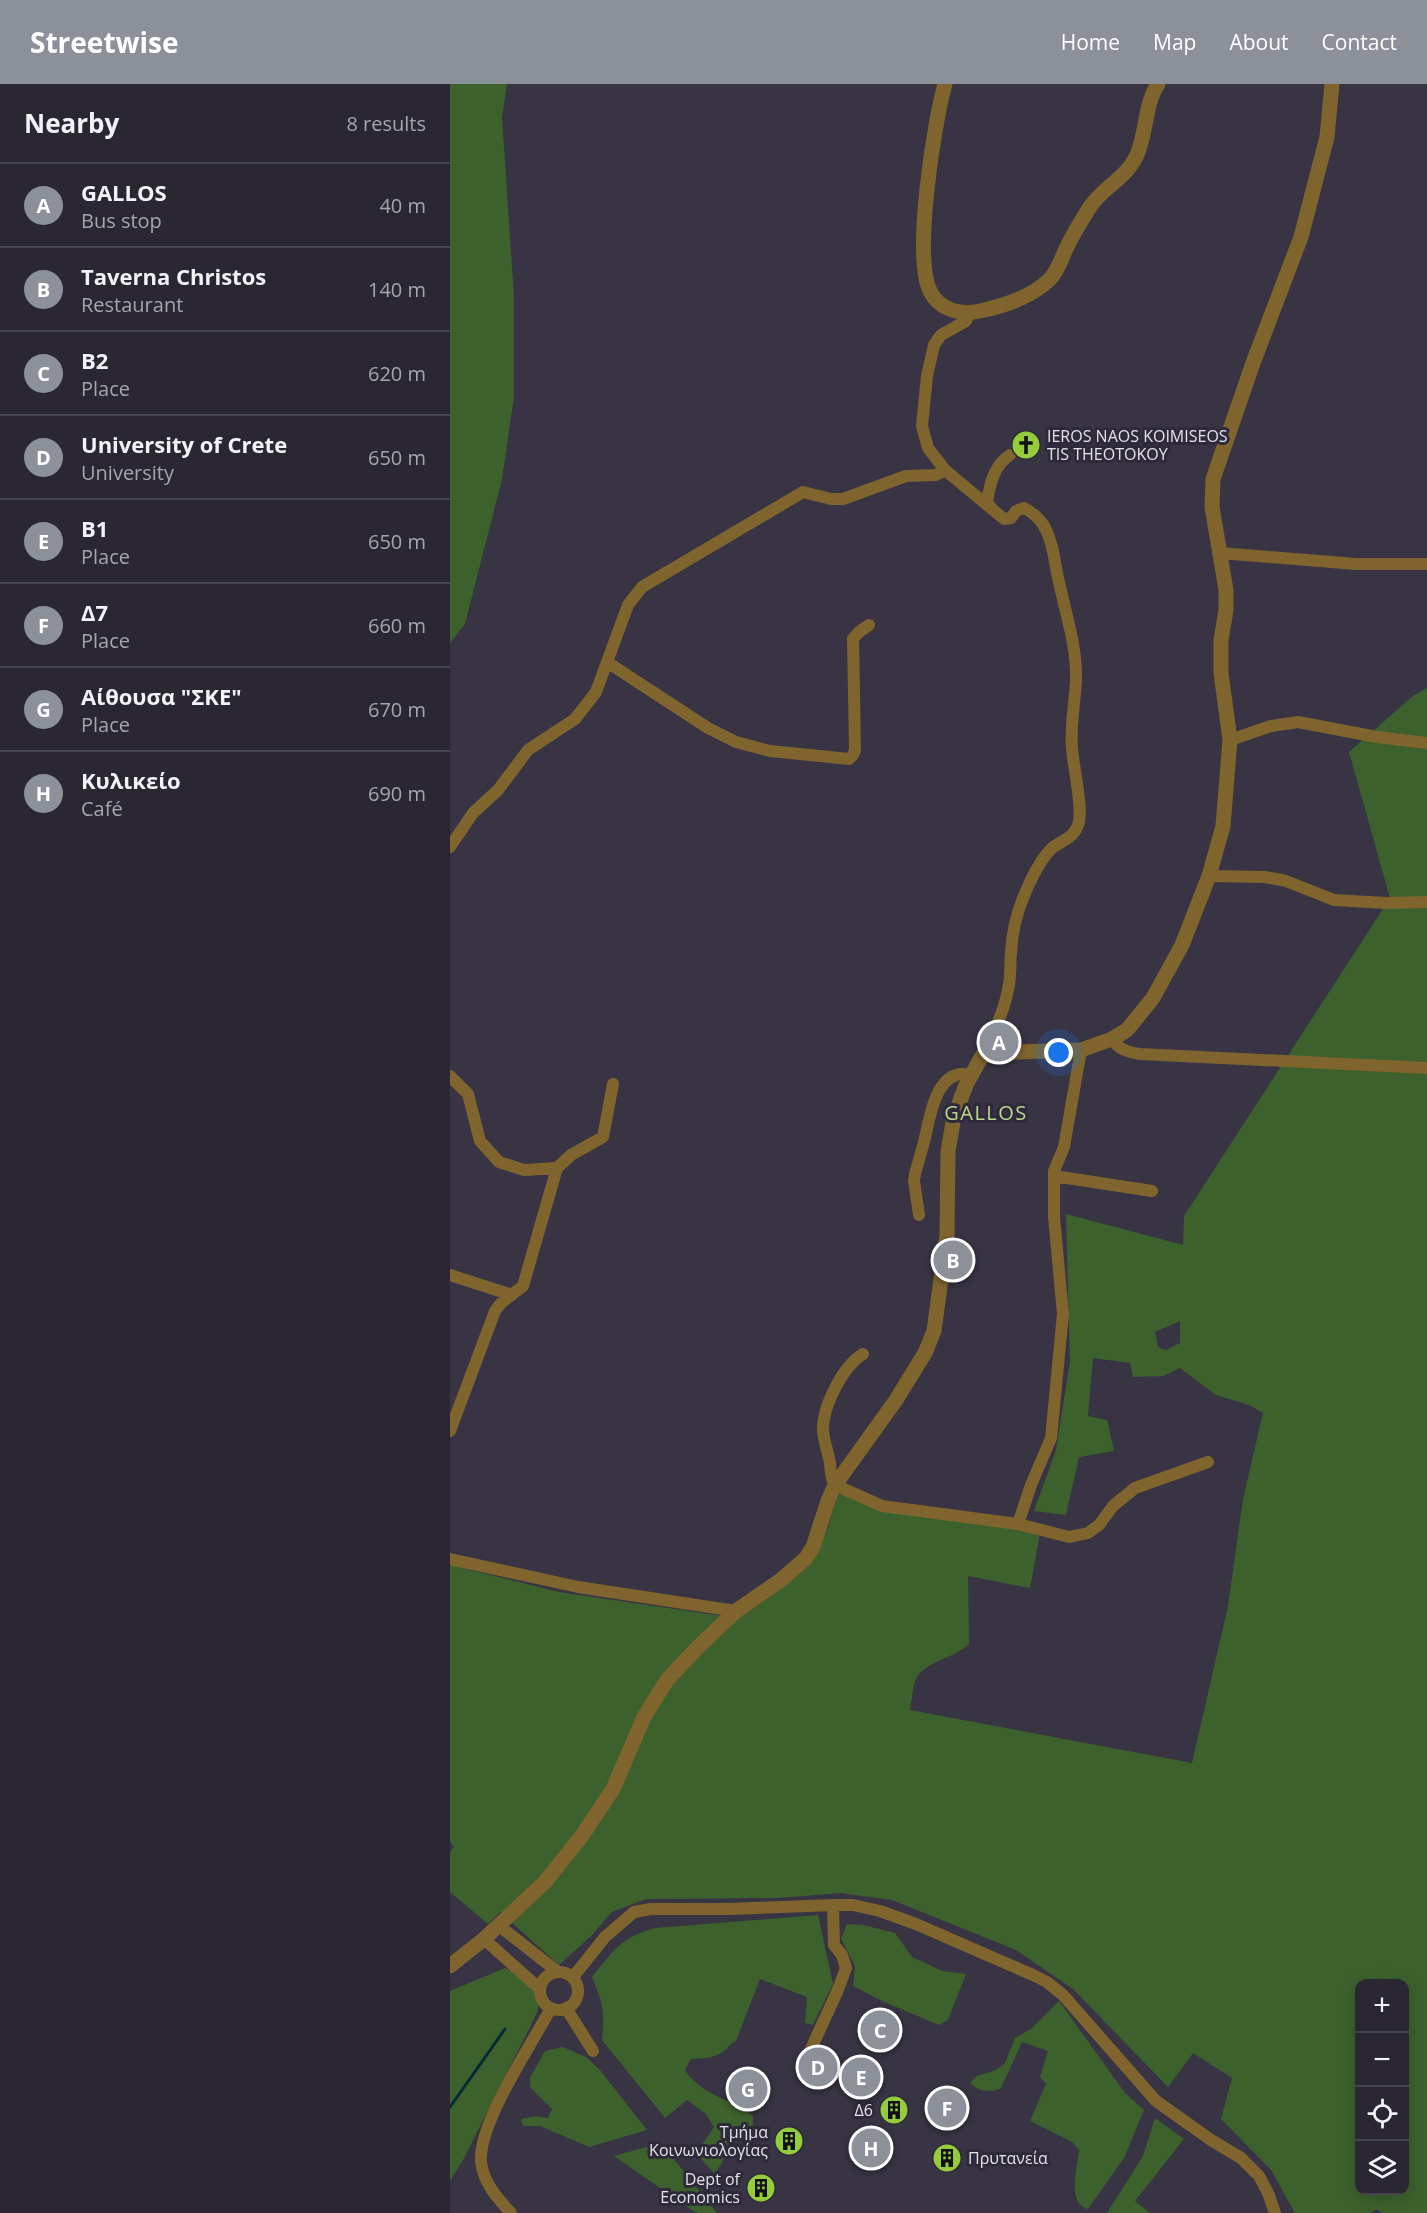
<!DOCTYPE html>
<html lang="en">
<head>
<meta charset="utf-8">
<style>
	:root { --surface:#2a2733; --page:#36333f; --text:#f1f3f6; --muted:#a5a5ac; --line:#46444e; --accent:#8c9099 }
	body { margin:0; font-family:"Open Sans",sans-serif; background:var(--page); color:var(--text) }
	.controls { position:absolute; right:18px; bottom:18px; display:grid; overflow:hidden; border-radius:12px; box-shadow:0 3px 15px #0003 }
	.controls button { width:54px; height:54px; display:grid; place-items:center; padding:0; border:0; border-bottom:2px solid var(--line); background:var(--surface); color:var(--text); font:30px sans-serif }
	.you { position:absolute; left:609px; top:969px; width:21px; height:21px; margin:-15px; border:4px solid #fff; border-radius:50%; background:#1a73e8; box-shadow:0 0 0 9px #1a73e833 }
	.badge { display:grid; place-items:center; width:39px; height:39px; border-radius:50%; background:var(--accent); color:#fff; font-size:20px; font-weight:700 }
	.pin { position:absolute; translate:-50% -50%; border:3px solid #fff; box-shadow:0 2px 6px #0006 }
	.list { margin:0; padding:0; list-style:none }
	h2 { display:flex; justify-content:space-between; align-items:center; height:78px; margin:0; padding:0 24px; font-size:26px }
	h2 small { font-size:20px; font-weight:400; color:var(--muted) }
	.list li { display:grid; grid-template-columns:39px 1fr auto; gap:18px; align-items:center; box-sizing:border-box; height:84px; padding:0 24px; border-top:2px solid var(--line) }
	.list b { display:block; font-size:22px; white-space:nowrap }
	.list p { margin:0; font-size:20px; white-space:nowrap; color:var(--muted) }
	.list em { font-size:20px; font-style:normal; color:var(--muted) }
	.icon { flex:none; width:33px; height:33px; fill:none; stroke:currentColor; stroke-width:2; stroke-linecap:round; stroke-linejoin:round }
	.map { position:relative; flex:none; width:977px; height:2129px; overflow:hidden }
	header { display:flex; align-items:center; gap:36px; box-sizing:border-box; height:84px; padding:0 30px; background:var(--accent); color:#fff }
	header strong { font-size:28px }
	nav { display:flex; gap:33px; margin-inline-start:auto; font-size:21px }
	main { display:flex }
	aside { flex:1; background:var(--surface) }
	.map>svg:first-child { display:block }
	.green { fill:#3d612d; fill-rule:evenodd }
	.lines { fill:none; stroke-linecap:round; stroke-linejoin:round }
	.stream { stroke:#012c34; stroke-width:3 }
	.minor { stroke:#7f642e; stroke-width:12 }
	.tertiary { stroke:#7f642e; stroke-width:15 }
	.labels { text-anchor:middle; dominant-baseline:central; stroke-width:6; stroke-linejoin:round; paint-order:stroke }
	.poi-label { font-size:16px; fill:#e4e1eb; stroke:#2e2a39; text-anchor:end }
	.quarter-label { font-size:20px; letter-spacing:1.5px; fill:#b8d891; stroke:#2e2a39 }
</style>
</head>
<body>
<header>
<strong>Streetwise</strong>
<nav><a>Home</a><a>Map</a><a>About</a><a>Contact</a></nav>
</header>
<main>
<aside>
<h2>Nearby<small>8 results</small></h2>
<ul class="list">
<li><span class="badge">A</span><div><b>GALLOS</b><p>Bus stop</p></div><em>40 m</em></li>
<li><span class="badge">B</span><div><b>Taverna Christos</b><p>Restaurant</p></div><em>140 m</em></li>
<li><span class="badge">C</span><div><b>Β2</b><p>Place</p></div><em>620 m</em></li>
<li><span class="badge">D</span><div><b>University of Crete</b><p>University</p></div><em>650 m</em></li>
<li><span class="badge">E</span><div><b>Β1</b><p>Place</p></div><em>650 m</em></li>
<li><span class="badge">F</span><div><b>Δ7</b><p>Place</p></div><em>660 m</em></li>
<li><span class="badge">G</span><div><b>Αίθουσα &quot;ΣΚΕ&quot;</b><p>Place</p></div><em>670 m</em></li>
<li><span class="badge">H</span><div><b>Κυλικείο</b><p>Café</p></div><em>690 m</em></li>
</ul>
</aside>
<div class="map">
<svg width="977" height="2129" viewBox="0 0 977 2129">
	<rect width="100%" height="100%" fill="#383444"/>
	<!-- green -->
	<path class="green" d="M 0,0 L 57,0 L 52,33 L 64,214 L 64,312 L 52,395 L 15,540 L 0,559 Z
		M 977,604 L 977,2129 L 932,2129 L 927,2125 L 920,2129 L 845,2129 L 821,2086 L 771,2035 L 782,1994 L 743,1969 L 718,2003 L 623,1905 L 566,1866 L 442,1816 L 390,1809 L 328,1814 L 196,1815 L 162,1828 L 141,1852 L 109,1881 L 50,1828 L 38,1840 L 0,1808 L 0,1768 L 4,1763 L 0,1758 L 0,1481 L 109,1508 L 266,1531 L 290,1532 L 343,1495 L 362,1479 L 377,1446 L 386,1417 L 391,1408 L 590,1449 L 580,1504 L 518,1492 L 519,1560 C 504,1575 473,1577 465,1597 C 462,1606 462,1617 460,1626 L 742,1679 L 778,1522 L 793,1415 L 813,1329 L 799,1321 L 766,1311 L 730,1284 L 713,1292 L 683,1293 L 680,1279 L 643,1274 L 638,1332 L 657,1336 L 664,1367 L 629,1373 L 616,1431 L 584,1427 L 606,1366 L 620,1277 L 616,1130 L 733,1161 L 734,1132 L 940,814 L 899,668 L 963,612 ZM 730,1237 L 730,1259 L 716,1266 L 708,1263 L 705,1248 ZM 910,1900 L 954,1900 L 954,2106 L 910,2106 Z
		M 368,1831 L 383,1900 L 363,1941 L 355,1939 L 357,1913 L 310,1895 L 286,1957 C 279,1960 277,1966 271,1969 C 261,1975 251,1974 241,1975 L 235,1986 C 251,2011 281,2015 303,2032 L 303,2041 L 295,2046 L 285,2045 C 272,2061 279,2076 264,2089 L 253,2077 L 248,2067 L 264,2043 L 256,2030 L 237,2016 L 215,2034 L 152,1956 C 155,1928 153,1919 142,1893 C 164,1866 170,1854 205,1844 Z
		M 397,1840 L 413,1841 L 445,1849 L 462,1873 L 492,1887 L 516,1890 L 498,1936 L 489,1941 L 432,1917 L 403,1902 L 405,1882 L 391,1855 Z
		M 55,1884 C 62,1886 66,1890 72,1895 C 85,1905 91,1911 87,1929 L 13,2076 L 0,2097 L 0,1907 Z
		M 609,1917 L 675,2009 L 694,2026 L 674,2074 L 638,2125 C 616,2120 628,2082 629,2066 L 622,2058 L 580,2037 L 596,2000 L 590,1993 L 598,1967 L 572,1958 L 551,2004 C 541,2009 529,2008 520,1999 L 527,1992 L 546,1986 L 555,1979 L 565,1954 L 581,1945 Z
		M 113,1963 L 136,1973 L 150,1986 L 197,2046 L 139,2063 L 90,2042 L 73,2042 L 71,2035 L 85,2032 L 98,2034 L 102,2025 L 80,2003 L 80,1994 L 95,1967 Z
		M 705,2034 L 734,2055 L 685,2117 L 700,2129 L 657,2129 L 693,2072 Z
		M 211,2059 L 267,2129 L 248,2129 L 243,2127 L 164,2072 Z"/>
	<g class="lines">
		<!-- stream -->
		<path class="stream" d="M 0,2023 L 55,1945"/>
		<!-- minor -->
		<path class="minor" d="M 519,229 L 516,237 L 491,251 L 484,261 L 477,292 L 472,342 L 478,364 L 495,386 L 554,435 L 561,434 L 566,427 L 574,424 C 582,428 589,434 594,442 C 604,460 604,478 609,498 C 616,531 627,563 626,596 C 625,619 620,641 622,664 C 623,683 634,726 628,741 C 624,754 612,756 602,764 C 591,775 582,793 576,807 C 568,825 562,848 561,868 C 560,879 561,890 559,900 C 556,924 543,951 532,972
			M 543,426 L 537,418 C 540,400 544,381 560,371
			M 770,469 L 906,480 L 977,480
			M 157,578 L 258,644 L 286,658 L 320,667 L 399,675 L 403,671 L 405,666 L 403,555 L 409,548 L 419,541
			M 780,656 L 821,642 L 848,638 L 927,653 L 977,659
			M 0,763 L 23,729 L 48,706 L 78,666 L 125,635 L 146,608 L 178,521 L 192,503 L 353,408 L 381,415 L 393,415 L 456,392 L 486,391 L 495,386
			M 759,792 L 815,793 L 836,797 L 884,816 L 936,819 L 977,818
			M 662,955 C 669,966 678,968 690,970 L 977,984
			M 0,992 L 18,1010 L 30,1057 L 49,1078 L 74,1086 L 107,1084
			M 604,1092 L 702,1107
			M 469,1131 L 464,1097 L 465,1090 C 468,1079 471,1069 474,1058 C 480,1035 485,982 521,991
			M 0,1191 L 62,1211
			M 413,1270 C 393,1282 372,1323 373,1347 C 374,1358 378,1368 380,1379 C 381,1387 380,1394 385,1401 L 432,1422 L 568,1440 L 619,1453 L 638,1449 L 649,1441 L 663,1422 L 685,1404 L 758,1378
			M 0,1347 L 45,1227 L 51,1219 L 73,1202 L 107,1084 L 121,1071 L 153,1053 L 163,1000
			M 568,1440 L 581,1401 L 601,1354 L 613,1230 L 604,1133 L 604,1087 L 614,1063 L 631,966
			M 0,1475 L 128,1503 L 286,1527
			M 48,1841 L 108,1888
			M 34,1855 L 90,1905
			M90 1907a19 19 0 1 1 38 0a19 19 0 1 1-38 0Z
			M 123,1893 L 155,1853 L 184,1828 L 201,1825 L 278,1825 L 383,1821 L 403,1821 L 430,1827 L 466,1840 L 583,1891 L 597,1898 L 613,1911 L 706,2017 L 761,2056 L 791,2074 L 809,2092 L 818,2109 L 825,2129
			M 116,1924 L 143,1967
			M 355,1978 L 387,1908 L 396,1884 L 392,1871 L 384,1861 L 383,1821
			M 61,2129 C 48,2115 33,2098 31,2078 C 28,2039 82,1960 101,1924"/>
		<!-- tertiary -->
		<path class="tertiary" d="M 495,0 C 484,39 463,172 480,207 C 490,227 511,231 530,227 C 554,222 583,212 600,195 C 607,188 611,176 615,167 C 622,152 631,137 640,123 C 652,104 675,95 686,73 C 697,50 694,21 708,0
			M 0,1882 L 34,1855 L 95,1798 L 131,1753 L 163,1705 L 194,1633 L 217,1596 L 248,1563 L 286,1527 L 331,1496 L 356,1474 L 363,1463 L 378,1417 L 385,1401 L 446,1316 L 475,1269 L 484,1247 L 497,1151 L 498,1067 L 504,1033 L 516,1001 L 532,972 L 567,968 L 631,966 L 662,955 L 677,946 L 703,914 L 732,861 L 759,792 L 773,742 L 780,656 L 771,589 L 771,556 L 776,526 L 776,506 L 762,423 L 763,395 L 803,279 L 851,153 L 877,53 L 882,0"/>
	</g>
	<!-- icons -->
	<defs>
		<g id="church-disc" transform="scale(1.5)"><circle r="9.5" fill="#95cc3b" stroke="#2e2a39"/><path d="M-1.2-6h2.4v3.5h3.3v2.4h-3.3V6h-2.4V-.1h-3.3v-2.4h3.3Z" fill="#111"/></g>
		<g id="building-disc" transform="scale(1.5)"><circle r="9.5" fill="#95cc3b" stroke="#2e2a39"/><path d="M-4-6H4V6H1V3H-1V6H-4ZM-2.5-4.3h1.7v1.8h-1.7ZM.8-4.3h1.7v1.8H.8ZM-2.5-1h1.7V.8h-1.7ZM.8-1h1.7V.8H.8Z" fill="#111"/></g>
	</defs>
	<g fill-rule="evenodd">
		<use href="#church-disc" x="576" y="361"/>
		<use href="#building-disc" x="444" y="2026"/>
		<use href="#building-disc" x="339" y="2057"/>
		<use href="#building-disc" x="497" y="2074"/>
		<use href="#building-disc" x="311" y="2104"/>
	</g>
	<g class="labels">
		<!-- poi labels -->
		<g class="poi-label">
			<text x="597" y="352" text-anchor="start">IEROS NAOS KOIMISEOS<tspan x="597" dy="18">TIS THEOTOKOY</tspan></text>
			<text x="423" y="2026">Δ6</text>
			<text x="318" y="2048">Τμήμα<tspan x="318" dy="18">Κοινωνιολογίας</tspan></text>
			<text x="518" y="2074" text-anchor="start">Πρυτανεία</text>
			<text x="290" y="2095">Dept of<tspan x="290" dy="18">Economics</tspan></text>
		</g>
		<!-- quarter labels -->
		<g class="quarter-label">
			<text x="536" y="1028">GALLOS</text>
		</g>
	</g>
</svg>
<div class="controls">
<button>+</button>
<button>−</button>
<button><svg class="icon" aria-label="locate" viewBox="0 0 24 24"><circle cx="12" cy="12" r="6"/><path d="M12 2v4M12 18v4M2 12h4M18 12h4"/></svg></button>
<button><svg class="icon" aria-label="layers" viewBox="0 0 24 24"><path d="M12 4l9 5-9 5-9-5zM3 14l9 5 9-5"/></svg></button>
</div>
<div class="you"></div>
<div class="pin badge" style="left:549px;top:958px">A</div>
<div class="pin badge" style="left:503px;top:1176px">B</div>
<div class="pin badge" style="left:430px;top:1946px">C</div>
<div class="pin badge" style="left:368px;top:1983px">D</div>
<div class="pin badge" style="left:411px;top:1993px">E</div>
<div class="pin badge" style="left:497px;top:2024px">F</div>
<div class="pin badge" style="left:298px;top:2005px">G</div>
<div class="pin badge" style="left:421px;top:2064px">H</div>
</div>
</main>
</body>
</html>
